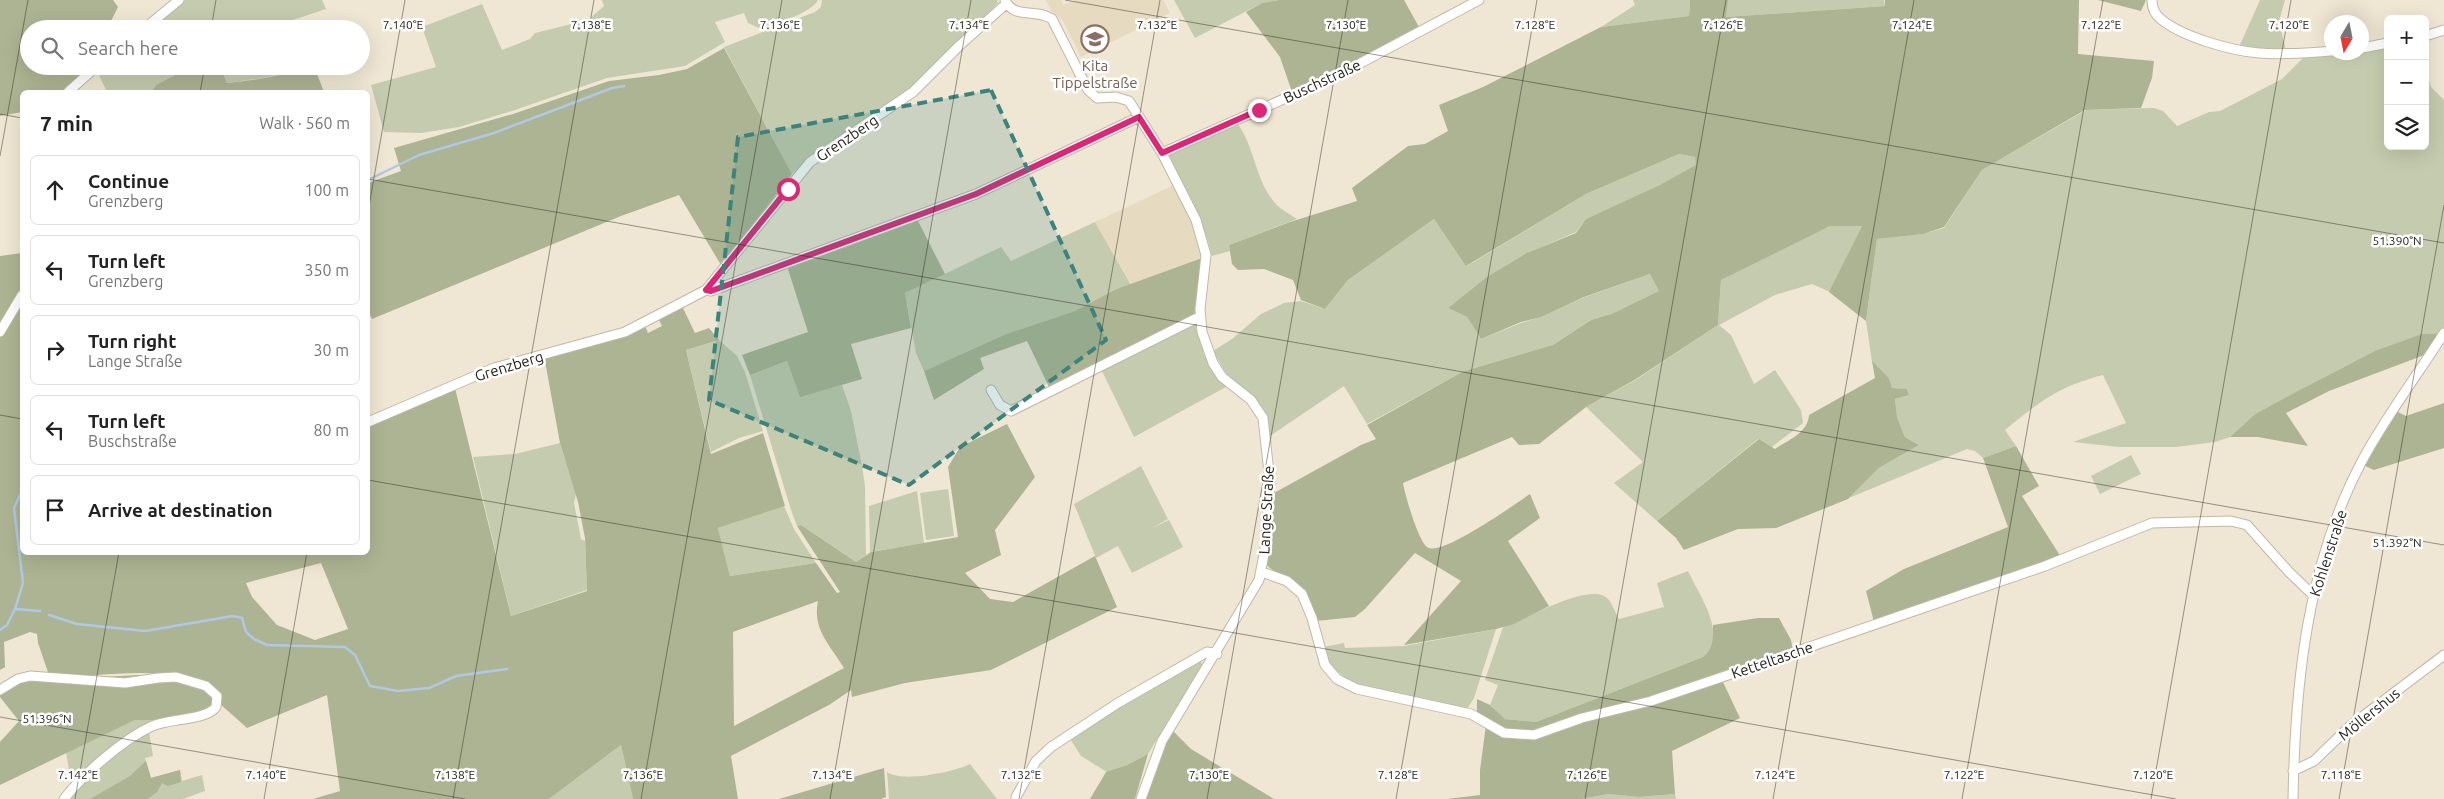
<!DOCTYPE html>
<html lang="en">
<head>
<meta charset="utf-8">
<style>
	:root { --surface:#fff; --page:#f2f2f2; --text:#222; --muted:#767676; --line:#e0e0e0 }
	body { margin:0; font-family:Ubuntu,sans-serif; background:var(--page); color:var(--text) }
	.controls { position:absolute; right:15px; top:15px; display:grid; overflow:hidden; border-radius:8px; box-shadow:0 5px 20px #0002 }
	.controls button { width:45px; height:45px; display:grid; place-items:center; padding:0; border:0; border-bottom:1px solid var(--line); background:var(--surface); color:var(--text); font:25px sans-serif }
	.compass { position:absolute; left:2324px; top:15px; width:45px; height:45px; border-radius:50%; background:var(--surface); box-shadow:0 5px 20px #0002; rotate:190deg }
	.stop { position:absolute; width:15px; height:15px; margin:-11px; border:4px solid #db2777; border-radius:50%; background:#fff }
	.stop.end { background:#db2777; border-color:#fff; box-shadow:0 1px 5px #0008 }
	.list { margin:0; padding:0; list-style:none }
	h2 { display:flex; justify-content:space-between; align-items:center; height:65px; margin:0; padding:0 20px; font-size:21px }
	h2 small { font-size:16px; font-weight:400; color:var(--muted) }
	.list li { display:grid; grid-template-columns:32px 1fr auto; gap:15px; align-items:center; box-sizing:border-box; height:70px; margin:0 10px 10px; padding:0 10px; border:1px solid var(--line); border-radius:8px }
	.list b { display:block; font-size:19px; white-space:nowrap }
	.list p { margin:0; font-size:16px; white-space:nowrap; color:var(--muted) }
	.list em { font-size:16px; font-style:normal; color:var(--muted) }
	.icon { flex:none; width:28px; height:28px; fill:none; stroke:currentColor; stroke-width:2; stroke-linecap:round; stroke-linejoin:round }
	.map { position:relative; flex:none; width:2444px; height:799px; overflow:hidden }
	.search { position:absolute; background:var(--surface); box-shadow:0 5px 20px #0002; left:20px; top:20px; width:350px; height:55px; display:flex; align-items:center; gap:12px; box-sizing:border-box; padding:0 18px; border-radius:28px; color:var(--muted); font-size:19px }
	.panel { position:absolute; background:var(--surface); box-shadow:0 5px 20px #0002; left:20px; top:90px; width:350px; height:465px; border-radius:8px }
	.map>svg:first-child { display:block }
	.built { fill:#e6dbc1 }
	.green { fill:#c5cbae }
	.forest { fill:#adb493; fill-rule:evenodd }
	.lines { fill:none; stroke-linecap:round; stroke-linejoin:round }
	.stream { stroke:#b0c8e3; stroke-width:2.5 }
	.minor-casing { stroke:#bfb8a4; stroke-width:11 }
	.minor { stroke:#fff; stroke-width:9 }
	.route { stroke:#db2777; stroke-width:6 }
	.marked { fill:#3c837d; fill-opacity:0.2; stroke:#3c837d; stroke-width:4; stroke-dasharray:10 6; stroke-linejoin:round }
	.ticks { fill:none; stroke:#26231c; stroke-width:1; stroke-opacity:0.45 }
	.labels { text-anchor:middle; dominant-baseline:central; stroke-width:5; stroke-linejoin:round; paint-order:stroke }
	.education-label { font-size:15px; fill:#785e54; stroke:#fff }
	.street-label { font-size:15px; fill:#26231c; stroke:#fff }
	.ticks-label { font-size:12px; text-anchor:middle; fill:#26231c; stroke:#fff; stroke-width:5; stroke-linejoin:round; paint-order:stroke }
</style>
</head>
<body>
<div class="map">
<svg width="2444" height="799" viewBox="0 0 2444 799">
	<rect width="100%" height="100%" fill="#efe7d3"/>
	<!-- built -->
	<path class="built" d="M 1046,0 L 1061,0 L 1063,5 L 1076,0 L 1163,0 L 1170,13 L 1081,57 L 1063,21 L 1051,11 Z
		M 1174,185 L 1193,224 L 1202,258 L 1131,284 L 1095,222 Z"/>
	<!-- green -->
	<path class="green" d="M 184,0 L 322,0 L 326,9 L 287,22 L 286,29 L 147,29 Z
		M 602,0 L 818,0 C 810,14 776,23 761,29 L 748,23 L 744,13 L 715,22 L 725,42 L 685,66 L 607,78 L 515,110 L 459,127 L 421,133 L 384,132 L 371,85 L 436,67 L 422,27 L 482,4 L 502,50 L 530,39 L 535,33 L 588,20 L 604,6 Z
		M 822,0 L 997,0 L 998,3 L 919,82 L 871,117 L 820,148 L 792,174 L 724,47 L 815,12 L 821,7 Z
		M 1174,0 L 1279,0 L 1262,3 L 1195,38 Z
		M 1633,0 L 1690,0 L 1689,16 L 1601,27 L 1635,5 Z
		M 1727,0 L 1884,0 L 1885,6 L 1726,17 Z
		M 2260,0 L 2285,0 L 2279,21 L 2286,51 L 2239,47 Z
		M 2388,46 L 2388,146 L 2425,146 L 2425,67 L 2431,87 L 2444,100 L 2444,330 L 2441,334 L 2344,367 L 2255,414 L 2230,437 L 2215,442 L 2176,447 L 2119,447 L 2073,442 L 2126,423 L 2103,375 C 2057,387 2041,401 2005,430 L 2016,446 L 1983,458 L 1975,451 L 1967,449 L 1849,498 L 1879,468 L 1919,445 L 1905,437 L 1897,417 L 1895,399 L 1909,395 L 1907,389 L 1892,388 L 1889,378 L 1872,362 L 1866,321 L 1877,239 L 1922,234 L 1944,228 L 1982,170 L 2086,110 L 2154,108 L 2163,111 L 2177,126 L 2209,112 L 2220,111 L 2282,79 L 2305,56 L 2362,52 L 2362,50 Z
		M 103,66 L 192,66 L 156,85 L 151,92 L 107,92 L 97,71 Z
		M 220,66 L 296,66 C 282,79 246,79 227,83 Z
		M 1237,123 C 1255,147 1255,180 1275,203 C 1281,210 1290,214 1297,219 L 1229,245 L 1230,251 L 1212,256 C 1204,220 1184,189 1168,157 L 1169,153 Z
		M 1679,154 L 1695,157 L 1697,165 L 1660,186 L 1586,219 L 1576,232 L 1528,253 L 1488,277 L 1448,308 L 1467,317 L 1481,339 L 1521,323 L 1540,317 L 1585,297 L 1650,274 L 1660,291 L 1612,315 L 1591,320 L 1553,345 L 1509,360 L 1462,372 L 1367,424 L 1344,386 L 1270,436 L 1263,410 L 1254,398 L 1230,380 L 1213,351 L 1232,339 L 1261,314 L 1284,303 L 1301,301 L 1325,309 L 1348,280 L 1434,219 L 1467,266 L 1586,194 Z
		M 1095,222 L 1131,285 L 1114,290 L 1075,311 L 1006,334 L 924,371 L 916,353 L 905,293 L 1001,247 L 1011,261 Z
		M 1830,226 L 1862,226 L 1830,292 L 1812,284 L 1775,295 L 1719,325 L 1731,335 L 1754,384 L 1775,370 L 1801,410 L 1803,423 L 1772,447 L 1758,439 L 1657,521 L 1614,483 L 1643,462 L 1586,407 L 1637,379 L 1718,325 L 1721,280 L 1787,245 Z
		M 1195,324 L 1204,355 L 1226,387 L 1134,437 L 1101,369 Z
		M 719,340 L 737,356 L 745,372 L 763,431 L 739,438 L 711,452 L 686,350 Z
		M 787,361 L 800,396 L 842,385 L 851,411 L 862,466 L 865,486 L 866,555 L 856,562 L 801,525 L 797,526 L 791,510 L 750,375 Z
		M 560,443 L 576,494 L 574,503 L 581,539 L 585,541 L 587,590 L 511,616 L 473,457 L 515,454 Z
		M 2131,455 L 2141,474 L 2100,494 L 2091,476 Z
		M 1141,466 L 1168,519 L 1150,529 L 1169,520 L 1183,547 L 1132,573 L 1118,546 L 1096,558 L 1074,504 Z
		M 948,489 L 954,536 L 926,540 L 920,493 Z
		M 917,491 L 924,543 L 870,552 L 869,506 Z
		M 784,506 L 794,529 L 816,563 L 730,576 L 718,528 Z
		M 1688,571 C 1699,595 1729,635 1703,657 L 1536,722 L 1505,719 L 1490,705 L 1498,685 L 1485,680 L 1503,627 C 1523,621 1591,580 1608,599 C 1613,604 1615,613 1619,619 L 1664,607 L 1657,583 Z
		M 1496,629 L 1474,698 L 1467,709 L 1353,683 L 1330,666 L 1323,647 L 1344,643 L 1345,648 L 1404,646 Z
		M 1200,659 L 1202,665 L 1148,754 L 1127,765 L 1107,772 L 1081,756 L 1069,737 Z
		M 135,720 L 164,720 L 136,735 L 72,788 L 66,752 Z
		M 149,732 L 153,756 L 145,758 L 151,778 L 180,770 L 182,781 L 202,775 L 205,791 L 183,799 L 68,799 C 92,773 118,750 149,732 Z
		M 621,745 L 633,799 L 549,799 Z
		M 970,764 L 997,799 L 889,799 L 887,772 C 902,783 954,772 970,764 Z
		M 1608,794 L 1639,797 L 1675,794 L 1676,799 L 1582,799 Z"/>
	<!-- forest -->
	<path class="forest" d="M 0,0 L 113,0 L 118,7 L 111,21 L 114,29 L 29,29 L 29,66 L 94,66 L 62,92 L 22,92 L 22,112 L 0,116 Z
		M 1279,0 L 1404,0 L 1419,27 L 1338,71 L 1292,92 L 1280,57 L 1246,12 L 1262,3 Z
		M 1690,0 L 1728,0 L 1726,17 L 1885,6 L 1885,0 L 2079,0 L 2078,54 L 2154,61 L 2152,78 L 2141,108 L 2085,110 L 1982,170 L 1944,227 L 1923,234 L 1877,239 L 1866,321 L 1829,292 L 1862,226 L 1830,226 L 1721,280 L 1718,325 L 1636,379 L 1586,407 L 1539,444 L 1519,445 L 1512,437 L 1403,483 C 1405,495 1418,540 1427,547 C 1440,558 1515,504 1530,494 L 1540,518 L 1508,541 L 1549,606 L 1514,624 L 1496,629 L 1404,645 L 1461,581 L 1415,553 L 1365,609 L 1355,617 L 1316,621 C 1312,608 1308,591 1297,583 C 1287,576 1275,574 1267,565 L 1274,493 L 1361,445 L 1376,439 L 1367,425 L 1462,372 L 1553,345 L 1591,320 L 1612,314 L 1659,291 L 1650,274 L 1584,297 L 1541,317 L 1521,322 L 1481,339 L 1467,317 L 1448,308 L 1487,277 L 1527,253 L 1576,233 L 1586,219 L 1660,185 L 1696,165 L 1695,157 L 1679,154 L 1586,194 L 1466,266 L 1434,219 L 1348,280 L 1325,309 L 1301,300 L 1293,280 L 1264,269 L 1238,270 L 1232,264 L 1229,245 L 1290,222 L 1357,201 L 1352,188 L 1408,146 L 1425,144 L 1448,131 L 1439,105 L 1483,87 L 1601,27 L 1689,16 Z
		M 2098,0 L 2146,0 L 2141,11 Z
		M 724,48 L 792,174 L 721,265 L 679,195 L 621,216 L 372,319 L 368,311 L 368,183 L 401,171 L 394,148 L 513,114 L 609,81 L 659,75 L 687,69 Z
		M 192,66 L 220,66 L 227,83 C 246,80 283,79 296,66 L 314,66 L 324,92 L 151,92 L 156,85 Z
		M 917,219 L 945,274 L 905,293 L 911,328 L 851,344 L 862,379 L 800,397 L 787,361 L 750,375 L 742,355 L 808,332 L 787,266 Z
		M 22,253 L 22,552 L 368,552 L 368,425 L 455,388 L 511,616 L 587,591 L 585,538 L 578,502 L 560,443 L 544,356 L 645,326 L 648,333 L 662,326 L 658,318 L 682,306 L 695,333 L 709,328 L 719,340 L 686,350 L 711,454 L 763,433 L 785,506 L 718,528 L 730,576 L 816,563 L 837,593 L 840,592 L 797,526 L 801,525 L 856,562 L 871,552 L 958,537 L 948,467 L 960,447 L 1007,424 L 1035,477 L 995,530 L 1001,555 L 965,573 L 990,599 L 1013,602 L 1095,556 L 1117,607 L 991,670 L 905,683 L 852,697 L 851,690 L 829,705 L 731,756 L 738,799 L 633,799 L 621,745 L 549,799 L 313,799 L 340,791 L 327,695 L 247,728 L 219,703 L 214,686 C 163,664 104,676 50,678 L 38,643 L 37,634 L 30,632 L 4,642 L 5,667 L 0,670 L 0,256 ZM 321,563 L 348,629 L 315,640 L 277,625 L 252,597 L 246,583 ZM 818,601 C 812,629 830,645 844,668 L 734,726 L 733,632 Z
		M 1202,258 L 1194,317 L 1050,389 L 1027,341 L 980,358 L 984,369 L 934,400 L 924,371 L 1006,334 L 1075,311 L 1114,290 Z
		M 2422,334 L 2441,334 L 2427,354 L 2329,391 L 2286,413 L 2308,446 L 2258,437 L 2230,437 L 2255,414 L 2294,393 L 2375,351 Z
		M 1872,361 L 1889,378 L 1892,388 L 1907,389 L 1909,395 L 1895,399 L 1897,417 L 1905,437 L 1919,445 L 1879,468 L 1848,499 L 1776,528 L 1738,529 L 1684,550 L 1676,538 L 1657,521 L 1759,439 L 1775,449 C 1788,440 1808,433 1809,415 L 1875,378 Z
		M 2444,403 L 2444,448 L 2374,470 L 2363,465 L 2396,411 L 2406,416 Z
		M 2016,446 L 2039,486 L 2022,496 L 2061,557 L 1874,622 L 1866,591 L 1904,569 L 2008,527 L 1983,458 Z
		M 1758,618 L 1779,618 L 1791,640 L 1793,651 L 1545,732 L 1510,733 L 1477,715 L 1477,699 L 1490,705 L 1505,719 L 1536,722 L 1703,657 C 1714,648 1713,638 1713,625 Z
		M 137,675 L 202,684 L 216,700 L 209,711 L 165,720 L 135,720 L 0,785 L 0,742 L 19,721 L 0,697 L 0,693 L 19,682 Z
		M 1722,680 L 1740,718 L 1672,751 L 1675,794 L 1639,797 L 1608,794 L 1582,799 L 1447,799 L 1480,795 L 1480,770 L 1486,725 L 1537,737 L 1581,719 Z
		M 1173,731 L 1191,749 L 1274,799 L 1144,799 L 1157,756 Z
		M 1148,754 L 1135,799 L 1090,799 L 1106,772 L 1127,765 Z
		M 146,761 L 151,778 L 180,770 L 181,782 L 168,786 L 162,783 L 157,792 L 148,799 L 90,799 L 130,776 Z
		M 884,768 L 886,797 L 881,799 L 779,799 Z"/>
	<g class="lines">
		<!-- stream -->
		<path class="stream" d="M 368,180 L 419,155 L 494,133 L 612,88 L 624,86
			M 15,609 L 40,611
			M 49,615 L 77,624 L 145,631 L 233,616 L 242,618 L 246,632 L 254,639 L 267,645 L 345,647 L 355,655 L 370,686 L 398,691 L 429,688 L 456,676 L 507,669
			M 0,630 L 7,625 L 15,609 L 23,583 L 14,508 L 22,491"/>
		<!-- minor casing -->
		<g class="minor-casing">
			<path id="minor" d="M 1005,0 C 1014,20 1037,8 1052,19 L 1088,90 L 1097,98 L 1116,97 L 1129,101 L 1162,153 L 1196,220 L 1206,255 L 1200,309 L 1202,332 L 1213,363 L 1222,377 L 1251,400 L 1263,418 L 1270,482 L 1265,549 L 1259,580 L 1162,741 L 1141,799
				M 2152,0 C 2152,8 2155,15 2162,20 C 2183,37 2232,51 2259,53 C 2283,55 2307,53 2332,51
				M 144,29 L 179,0
				M 2425,36 L 2444,30
				M 2362,48 L 2388,43
				M 68,92 L 97,66
				M 1162,153 L 1340,74 L 1479,0
				M 706,290 L 711,291 L 976,194 L 1139,117
				M 0,332 L 22,295
				M 991,390 L 1000,405 L 1011,411 L 1199,317
				M 368,422 L 494,368 L 625,332 L 706,290 L 810,162 L 913,92 L 959,46 L 1006,4
				M 1262,572 L 1287,581 L 1302,594 L 1312,618 L 1325,665 L 1337,679 L 1357,689 L 1471,714 L 1504,733 L 1534,735 L 1582,718 L 1651,701 L 1734,673 L 2045,566 L 2152,523 L 2231,521 L 2247,525 L 2289,572 L 2314,596
				M 0,690 L 18,679 L 30,676 L 125,683 L 158,678 L 176,677 L 206,686 L 217,696 L 216,707 C 205,721 168,718 150,727 C 123,740 83,774 64,799
				M 2293,771 L 2314,761 L 2350,726 L 2444,655
				M 1016,797 L 1036,761 L 1051,747 L 1118,703 L 1207,652 L 1217,654
				M 2293,799 C 2295,684 2307,564 2362,461 C 2386,416 2417,376 2444,333"/>
		</g>
		<!-- minor -->
		<use href="#minor" class="minor"/>
	</g>
	<g class="lines">
		<!-- route -->
		<path class="route" d="M 788,189 L 706,290 L 711,291 L 976,194 L 1139,117 L 1162,153 L 1259,110"/>
	</g>
	<!-- marked area -->
	<path class="marked" d="M 991,90 L 1106,340 L 909,485 L 709,400 L 738,137 Z"/>
	<!-- ticks -->
	<path class="ticks" d="M 1065,0 L 2444,243M 211,29 L 216,0M 200,92 L 205,66M 0,114 L 22,118M 0,156 L 28,0M 368,179 L 2444,545M 368,212 L 405,0M 0,415 L 22,419M 368,480 L 2176,799M 0,717 L 465,799M 75,799 L 119,552M 264,799 L 307,552M 453,799 L 594,0M 641,799 L 782,0M 830,799 L 971,0M 1019,799 L 1160,0M 1207,799 L 1348,0M 1396,799 L 1537,0M 1585,799 L 1726,0M 1773,799 L 1914,0M 1962,799 L 2103,0M 2151,799 L 2291,0M 2339,799 L 2444,205"/>
	<!-- icons -->
	<defs>
		<g id="school-ring" transform="scale(1.4375)"><circle r="9.5" fill="#fff" stroke="#8d6e63" stroke-width="1.5"/><path d="M0-5L7-2L0 1L-7-2ZM-4 1L0 2.5L4 1V4Q0 6-4 4Z" fill="#8d6e63"/></g>
	</defs>
	<g fill-rule="evenodd">
		<use href="#school-ring" x="1095" y="39"/>
	</g>
	<g class="labels">
		<!-- education labels -->
		<g class="education-label">
			<text x="1095" y="65">Kita<tspan x="1095" dy="17">Tippelstraße</tspan></text>
		</g>
		<!-- street labels -->
		<g class="street-label">
			<text transform="translate(1322 81) rotate(-25)">Buschstraße</text>
			<text transform="translate(847 138) rotate(-34)">Grenzberg</text>
			<text transform="translate(509 366) rotate(-17)">Grenzberg</text>
			<text transform="translate(1266 510) rotate(-87)">Lange Straße</text>
			<text transform="translate(2328 553) rotate(-72)">Kohlenstraße</text>
			<text transform="translate(1772 660) rotate(-19)">Ketteltasche</text>
			<text transform="translate(2369 714) rotate(-39)">Möllershus</text>
		</g>
	</g>
	<g class="ticks-label">
		<text x="403" y="29">7.140°E</text>
		<text x="591" y="29">7.138°E</text>
		<text x="780" y="29">7.136°E</text>
		<text x="969" y="29">7.134°E</text>
		<text x="1157" y="29">7.132°E</text>
		<text x="1346" y="29">7.130°E</text>
		<text x="1535" y="29">7.128°E</text>
		<text x="1723" y="29">7.126°E</text>
		<text x="1912" y="29">7.124°E</text>
		<text x="2101" y="29">7.122°E</text>
		<text x="2289" y="29">7.120°E</text>
		<text x="2397" y="245">51.390°N</text>
		<text x="2397" y="547">51.392°N</text>
		<text x="47" y="723">51.396°N</text>
		<text x="78" y="779">7.142°E</text>
		<text x="266" y="779">7.140°E</text>
		<text x="455" y="779">7.138°E</text>
		<text x="643" y="779">7.136°E</text>
		<text x="832" y="779">7.134°E</text>
		<text x="1021" y="779">7.132°E</text>
		<text x="1209" y="779">7.130°E</text>
		<text x="1398" y="779">7.128°E</text>
		<text x="1587" y="779">7.126°E</text>
		<text x="1775" y="779">7.124°E</text>
		<text x="1964" y="779">7.122°E</text>
		<text x="2153" y="779">7.120°E</text>
		<text x="2341" y="779">7.118°E</text>
	</g>
</svg>
<div class="controls">
<button>+</button>
<button>−</button>
<button><svg class="icon" aria-label="layers" viewBox="0 0 24 24"><path d="M12 4l9 5-9 5-9-5zM3 14l9 5 9-5"/></svg></button>
</div>
<svg class="compass" viewBox="-18 -18 36 36"><path d="M0-13l5 13h-10z" fill="#e53935"/><path d="M0 13l5-13h-10z" fill="#767676"/></svg>
<div class="stop" style="left:788px;top:189px"></div>
<div class="stop end" style="left:1259px;top:110px"></div>
<div class="search"><svg class="icon" aria-label="search" viewBox="0 0 24 24"><circle cx="10" cy="10" r="6"/><path d="M15 15l6 6"/></svg>Search here</div>
<section class="panel">
<h2>7 min<small>Walk · 560 m</small></h2>
<ul class="list">
<li><svg class="icon" aria-label="ahead" viewBox="0 0 24 24"><path d="M12 20V5M6 11l6-6 6 6"/></svg><div><b>Continue</b><p>Grenzberg</p></div><em>100 m</em></li>
<li><svg class="icon" aria-label="left" viewBox="0 0 24 24"><path d="M17 20v-9H6M10 6l-5 5 5 5"/></svg><div><b>Turn left</b><p>Grenzberg</p></div><em>350 m</em></li>
<li><svg class="icon" aria-label="right" viewBox="0 0 24 24"><path d="M7 20v-9h11M14 6l5 5-5 5"/></svg><div><b>Turn right</b><p>Lange Straße</p></div><em>30 m</em></li>
<li><svg class="icon" aria-label="left" viewBox="0 0 24 24"><path d="M17 20v-9H6M10 6l-5 5 5 5"/></svg><div><b>Turn left</b><p>Buschstraße</p></div><em>80 m</em></li>
<li><svg class="icon" aria-label="arrive" viewBox="0 0 24 24"><path d="M6 21V4h12l-3 4 3 4H6"/></svg><div><b>Arrive at destination</b></div></li>
</ul>
</section>
</div>
</body>
</html>
